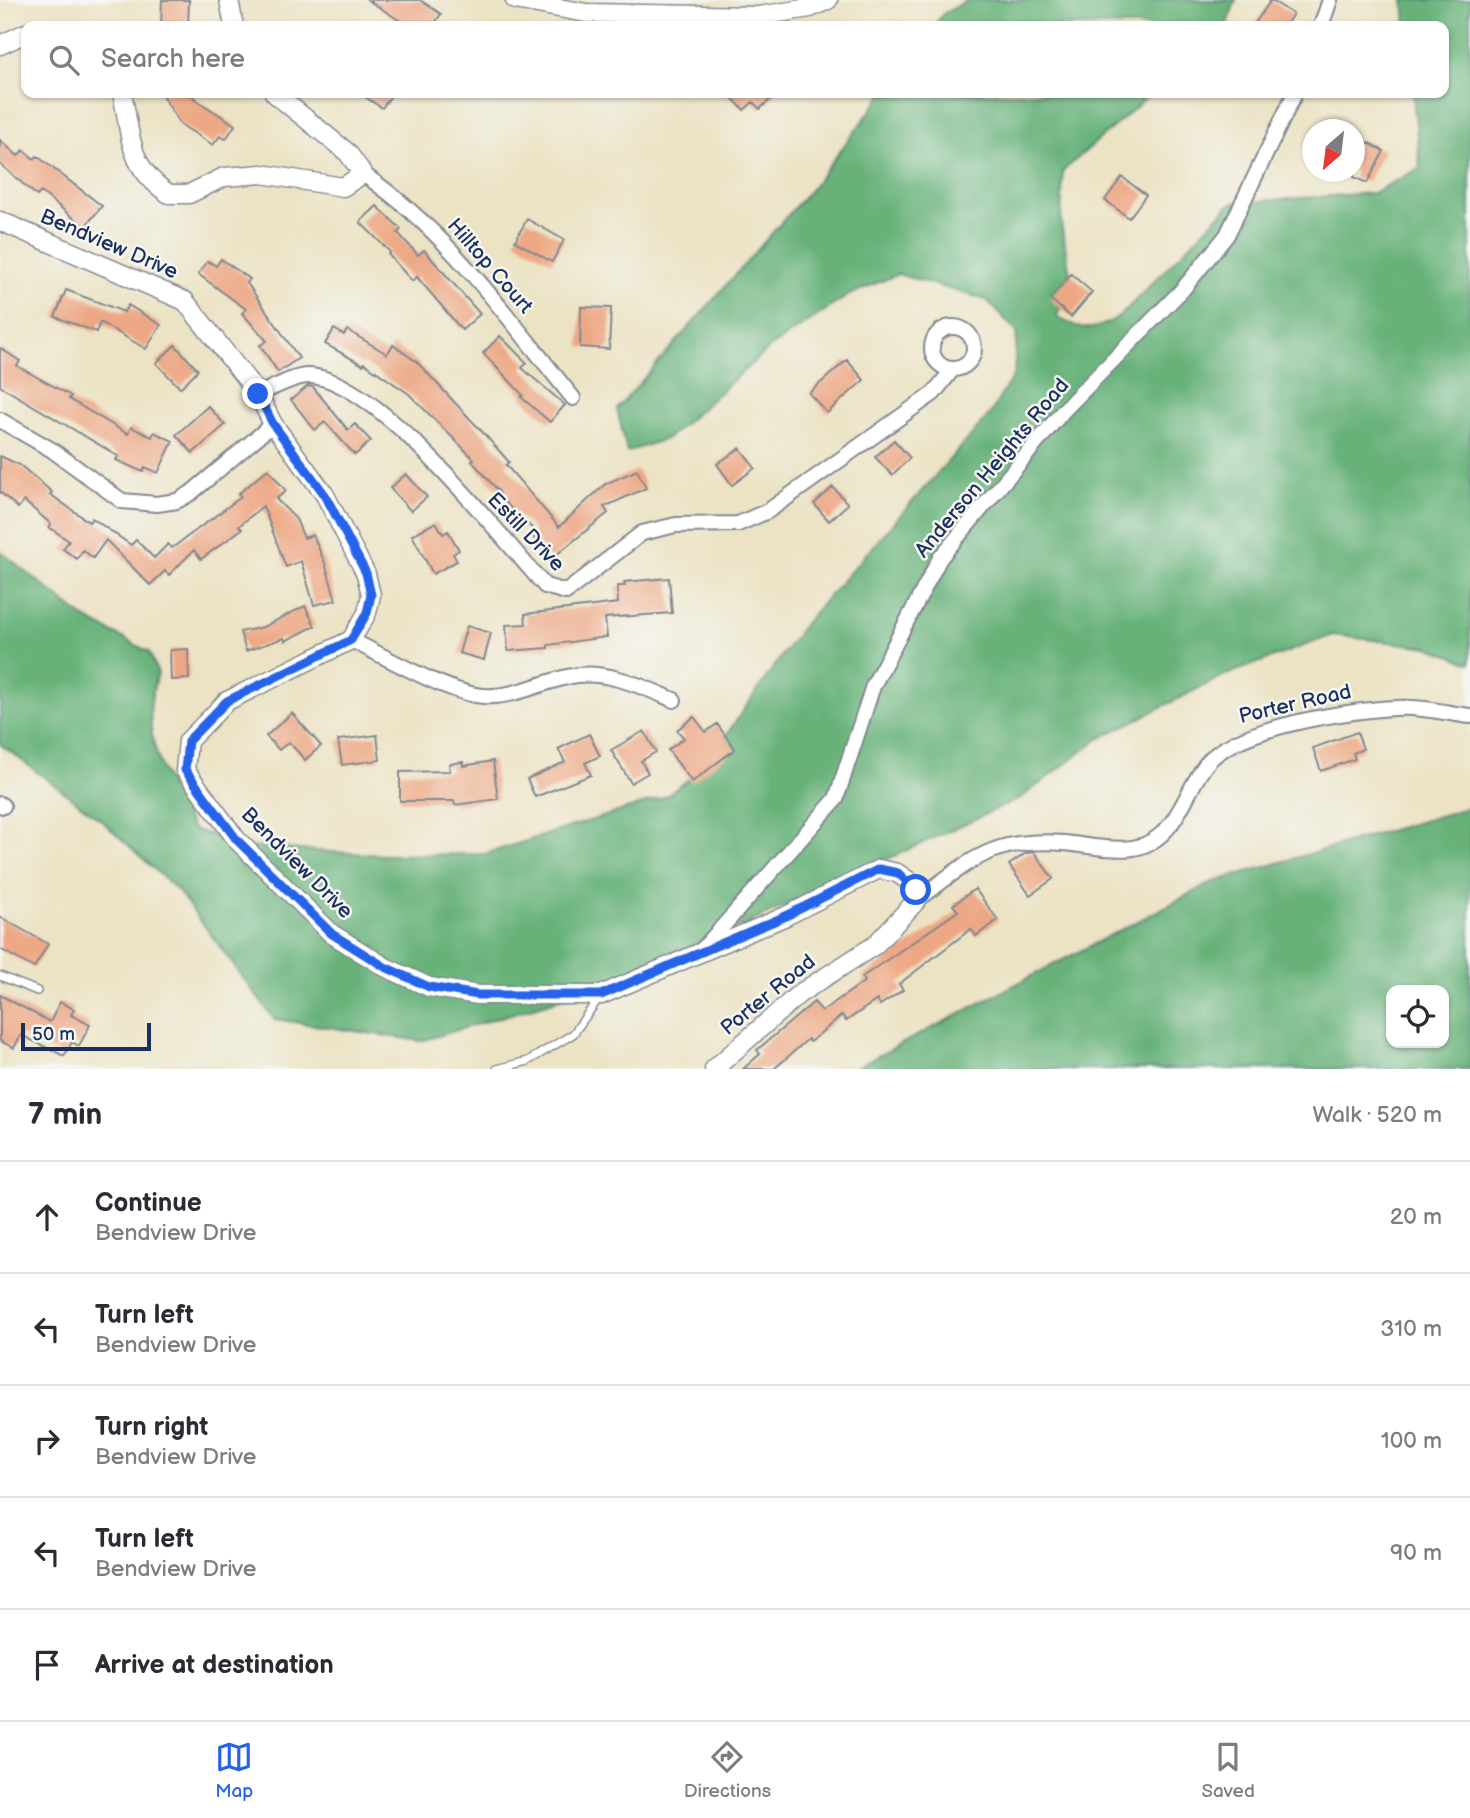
<!DOCTYPE html>
<html lang="en">
<head>
<meta charset="utf-8">
<style>
	:root { --surface:#fff; --page:#f2f2f3; --text:#2b2b33; --muted:#7c7c81; --line:#e1e1e2; --accent:#2563eb }
	body { margin:0; font-family:"Balsamiq Sans",sans-serif; background:var(--page); color:var(--text) }
	.controls { position:absolute; right:21px; bottom:21px; display:grid; overflow:hidden; border-radius:14px; box-shadow:0 2px 5px #0004 }
	.controls button { width:63px; height:63px; display:grid; place-items:center; padding:0; border:0; border-bottom:2px solid var(--line); background:var(--surface); color:var(--text); font:35px sans-serif }
	.compass { position:absolute; left:1302px; top:119px; width:63px; height:63px; border-radius:50%; background:var(--surface); box-shadow:0 2px 5px #0004; rotate:208deg }
	.scale { position:absolute; left:21px; bottom:18px; width:130px; box-sizing:border-box; padding-left:7px; border:4px solid #1b2f5e; border-top:0; font-size:19px; line-height:24px; white-space:nowrap; color:#1b2f5e; -webkit-text-stroke:5px #f6f6f2; paint-order:stroke }
	.stop { position:absolute; width:21px; height:21px; margin:-16px; border:5px solid #2563eb; border-radius:50%; background:#fff }
	.stop.end { background:#2563eb; border-color:#fff; box-shadow:0 2px 7px #0008 }
	.list { margin:0; padding:0; list-style:none }
	h2 { display:flex; justify-content:space-between; align-items:center; height:91px; margin:0; padding:0 28px; font-size:30px }
	h2 small { font-size:23px; font-weight:400; color:var(--muted) }
	.list li { display:grid; grid-template-columns:46px 1fr auto; gap:21px; align-items:center; box-sizing:border-box; height:112px; padding:0 28px; border-top:2px solid var(--line) }
	.list b { display:block; font-size:26px; white-space:nowrap }
	.list p { margin:0; font-size:23px; white-space:nowrap; color:var(--muted) }
	.list em { font-size:23px; font-style:normal; color:var(--muted) }
	.icon { flex:none; width:38px; height:38px; fill:none; stroke:currentColor; stroke-width:2; stroke-linecap:round; stroke-linejoin:round }
	.map { position:relative; flex:none; width:1470px; height:1069px; overflow:hidden }
	.search { position:absolute; background:var(--surface); box-shadow:0 2px 5px #0004; left:21px; right:21px; top:21px; height:77px; display:flex; align-items:center; gap:18px; box-sizing:border-box; padding:0 24px; border-radius:14px; color:var(--muted); font-size:26px }
	.sheet { height:651px; background:var(--surface) }
	nav { display:flex; justify-content:space-around; align-items:center; box-sizing:border-box; height:98px; border-top:2px solid var(--line); background:var(--surface); font-size:19px; color:var(--muted) }
	nav a { display:grid; justify-items:center; gap:4px }
	nav .on { color:var(--accent) }
	.map>svg:first-child { display:block }
	.forest { fill:#68b27a; stroke:#42706c; stroke-width:2; fill-rule:evenodd }
	.building { fill:#eda784 }
	.lines { fill:none; stroke-linecap:round; stroke-linejoin:round }
	.service-casing { stroke:#848991; stroke-width:10 }
	.minor-casing { stroke:#848991; stroke-width:18 }
	.tertiary-casing { stroke:#848991; stroke-width:21 }
	.service { stroke:#fff; stroke-width:7 }
	.minor { stroke:#fff; stroke-width:14 }
	.tertiary { stroke:#fff; stroke-width:18 }
	.route { stroke:#2563eb; stroke-width:9 }
	.labels { text-anchor:middle; dominant-baseline:central; stroke-width:5; stroke-linejoin:round; paint-order:stroke }
	.street-label { font-size:21px; fill:#1b2f5e; stroke:#f6f6f2 }
</style>
</head>
<body>
<div class="map">
<svg width="1470" height="1069" viewBox="0 0 1470 1069">
	<rect width="100%" height="100%" fill="#f6f6f2"/>
	<filter id="ink" filterUnits="userSpaceOnUse"><feTurbulence type="fractalNoise" baseFrequency=".0143" numOctaves="2"/><feDisplacementMap in="SourceGraphic" scale="14" xChannelSelector="R" yChannelSelector="G"/><feConvolveMatrix kernelMatrix="1 2 1 2 8 2 1 2 1" color-interpolation-filters="sRGB"/></filter>
	<filter id="wash" filterUnits="userSpaceOnUse"><feTurbulence type="fractalNoise" baseFrequency=".00686" numOctaves="4" result="noise"/><feDisplacementMap in="SourceGraphic" scale="28" xChannelSelector="R" yChannelSelector="G"/><feGaussianBlur stdDeviation="1.57" result="paint"/><feColorMatrix in="noise" values="0 0 0 0 0 0 0 0 0 0 0 0 0 0 0 0 0 1.4 0 .05"/><feComposite in="paint" operator="in"/></filter>
	<g filter="url(#wash)">
		<rect width="100%" height="100%" fill="#ece3c4"/>
		<!-- forest -->
		<path class="forest" d="M 968,0 L 1236,0 L 1226,26 L 934,26 L 943,14 Z
			M 1404,0 L 1470,0 L 1470,663 L 1428,647 L 1333,635 L 1223,676 L 1098,739 L 1021,798 L 626,979 L 421,1041 L 274,1019 L 178,891 L 101,820 L 0,744 L 0,551 L 83,617 L 149,652 L 158,674 C 136,728 165,782 193,829 L 250,847 L 385,855 L 485,854 L 665,797 L 703,768 L 804,624 L 990,414 L 1014,374 L 1017,332 L 987,300 L 898,274 L 849,295 L 773,345 L 668,438 L 627,452 L 617,409 L 811,189 L 884,93 L 1152,93 L 1063,171 L 1061,223 L 1070,274 L 1057,317 C 1084,332 1093,332 1120,316 L 1231,203 L 1373,193 L 1420,168 L 1413,93 L 1444,93 L 1444,26 L 1406,26 Z
			M 1470,807 L 1470,1069 L 853,1069 L 1213,882 ZM 1444,990 L 1444,1043 L 1391,1043 L 1391,990 Z"/>
		<g id="blocks">
			<!-- building -->
			<path class="building" d="M 162,0 L 189,0 L 188,26 L 161,26 Z
				M 368,0 L 420,0 L 441,14 L 433,26 L 408,26 Z
				M 1271,0 L 1293,14 L 1285,26 L 1253,26 Z
				M 161,93 L 191,93 L 195,99 L 235,125 L 226,139 L 220,136 L 213,145 L 180,124 Z
				M 359,93 L 393,93 L 382,108 Z
				M 727,93 L 777,93 L 760,109 L 753,102 L 744,110 Z
				M 1361,139 L 1384,151 L 1367,183 L 1354,177 L 1354,152 Z
				M 0,140 L 18,156 L 23,150 L 34,159 L 37,156 L 102,206 L 85,227 L 41,192 L 37,196 L 0,164 Z
				M 1122,177 L 1146,195 L 1129,218 L 1105,200 Z
				M 377,206 L 401,229 L 398,233 L 418,255 L 424,250 L 480,314 L 462,330 L 417,277 L 412,281 L 388,254 L 390,252 L 360,222 Z
				M 527,219 L 564,240 L 552,262 L 515,241 Z
				M 221,259 L 250,279 L 247,283 L 299,358 L 278,372 L 260,345 L 267,341 L 242,313 L 246,309 L 198,274 L 208,261 L 216,266 Z
				M 1071,274 L 1092,292 L 1071,317 L 1050,299 Z
				M 66,290 L 124,312 L 128,305 L 161,325 L 146,349 L 100,322 L 96,332 L 55,317 Z
				M 581,307 L 611,308 L 609,349 L 580,347 Z
				M 334,329 L 344,335 L 347,330 L 387,354 L 393,345 L 417,362 L 487,437 L 509,462 L 506,465 L 559,527 L 605,484 L 637,470 L 646,488 L 604,507 L 608,513 L 551,559 L 530,533 L 534,530 L 498,496 L 500,493 L 472,461 L 474,459 L 409,394 L 364,363 L 363,365 L 325,344 Z
				M 500,336 L 527,363 L 522,368 L 565,405 L 550,422 L 521,397 L 523,395 L 483,353 Z
				M 175,345 L 198,370 L 180,388 L 156,363 Z
				M 0,348 L 20,361 L 17,366 L 71,396 L 69,399 L 128,434 L 131,427 L 152,437 L 154,432 L 173,441 L 158,473 L 145,467 L 143,472 L 116,460 L 118,456 L 0,386 Z
				M 847,360 L 864,380 L 827,413 L 809,393 Z
				M 308,386 L 313,387 L 348,430 L 355,424 L 371,441 L 355,455 L 325,422 L 315,430 L 291,400 Z
				M 208,406 L 225,425 L 193,453 L 176,435 Z
				M 894,440 L 910,458 L 892,475 L 875,457 Z
				M 740,448 L 755,468 L 732,485 L 717,464 Z
				M 0,456 L 20,465 L 52,492 L 50,494 L 89,522 L 92,518 L 131,545 L 136,540 L 154,558 L 168,544 L 172,548 L 241,497 L 238,494 L 268,469 L 286,491 L 276,499 L 296,519 L 304,538 L 313,535 L 325,563 L 336,600 L 314,605 L 301,561 L 286,567 L 263,506 L 239,526 L 242,529 L 201,559 L 194,550 L 169,575 L 165,571 L 150,585 L 106,540 L 93,558 L 83,550 L 77,559 L 63,549 L 69,541 L 49,527 L 51,524 L 24,501 L 18,508 L 0,492 Z
				M 406,474 L 427,497 L 411,511 L 390,488 Z
				M 833,487 L 848,504 L 829,521 L 814,504 Z
				M 436,522 L 443,534 L 448,531 L 459,550 L 453,554 L 457,561 L 433,574 L 412,535 Z
				M 669,578 L 672,613 L 605,618 L 607,637 L 548,645 L 548,648 L 508,651 L 506,625 L 526,624 L 525,614 L 618,603 L 617,586 L 625,586 L 624,582 Z
				M 305,606 L 315,626 L 285,641 L 284,638 L 246,651 L 240,632 L 263,627 Z
				M 467,626 L 491,633 L 484,660 L 459,653 Z
				M 188,649 L 189,679 L 171,680 L 170,650 Z
				M 292,713 L 321,746 L 305,760 L 289,742 L 279,750 L 266,736 Z
				M 694,717 L 706,732 L 717,724 L 735,749 L 692,782 L 668,750 L 684,738 L 677,730 Z
				M 644,731 L 656,752 L 641,761 L 648,773 L 631,783 L 611,750 Z
				M 1357,732 L 1363,749 L 1353,753 L 1355,759 L 1321,771 L 1313,748 Z
				M 589,734 L 600,756 L 585,763 L 591,775 L 535,797 L 527,779 L 565,762 L 558,749 Z
				M 377,735 L 380,760 L 342,765 L 338,740 Z
				M 493,761 L 498,799 L 455,805 L 454,801 L 400,801 L 400,772 L 450,771 L 449,764 L 463,762 L 463,766 Z
				M 1034,852 L 1053,879 L 1030,895 L 1009,865 L 1026,853 Z
				M 975,889 L 998,920 L 976,936 L 971,929 L 899,984 L 903,990 L 880,1005 L 877,1000 L 846,1021 L 842,1015 L 810,1042 L 808,1039 L 774,1069 L 743,1069 L 760,1054 L 757,1050 L 814,1002 L 822,1011 L 865,981 L 862,977 L 958,911 L 953,905 Z
				M 0,917 L 48,944 L 34,968 L 0,949 Z
				M 0,995 L 50,1022 L 60,1002 L 74,1009 L 71,1015 L 90,1025 L 79,1046 L 72,1042 L 64,1056 L 21,1035 L 14,1048 L 0,1041 Z"/>
		</g>
	</g>
	<g filter="url(#ink)">
		<use href="#blocks" fill-opacity="0" stroke="#848991" stroke-width="2"/>
		<g class="lines">
			<!-- service casing -->
			<g class="service-casing">
				<path id="service" d="M 0,976 L 37,991
					M 497,1069 L 528,1061 L 573,1034 L 599,998"/>
			</g>
			<!-- minor casing -->
			<g class="minor-casing">
				<path id="minor" d="M 1321,26 L 1330,0
					M 363,174 C 448,231 509,320 573,398
					M932 348a21 21 0 1 1 42 0a21 21 0 1 1-42 0Z
					M 258,394 C 272,389 293,376 308,376 C 377,377 499,535 545,586 L 566,592 L 642,533 L 676,525 L 738,524 L 768,511 L 934,393 L 952,370
					M 0,420 L 52,450 L 122,501 L 157,504 L 177,501 L 191,493 L 273,424
					M 351,640 C 384,656 449,694 484,696 C 512,698 540,683 567,677 C 603,668 641,686 674,700
					M 0,804 L 3,806
					M 917,900 C 971,860 993,837 1064,843 C 1085,845 1112,851 1133,848 C 1177,841 1184,791 1207,763 C 1236,727 1350,710 1396,708 C 1420,706 1446,713 1470,716
					M 700,952 L 836,799 L 873,686 L 940,558 L 1064,410 L 1183,289 L 1227,235 L 1295,93"/>
			</g>
			<!-- tertiary casing -->
			<g class="tertiary-casing">
				<path id="tertiary" d="M 229,0 L 234,26
					M 515,0 L 586,13 L 759,16 L 810,8 L 828,0
					M 0,45 L 26,33
					M 122,93 C 132,137 127,166 169,194 L 189,194 L 224,177 L 262,174 L 343,187 L 363,174 L 348,153 L 274,93
					M 0,221 L 185,301 L 258,394 L 273,424 L 325,495 L 366,574 L 371,595 L 367,613 L 351,640 L 227,701 L 188,741 L 185,770 L 237,840 L 332,934 L 385,967 L 429,987 L 478,995 L 601,995 L 786,916 L 879,869 L 897,873 L 909,881 L 917,900 L 875,945 L 799,994 L 714,1069"/>
			</g>
			<!-- service -->
			<use href="#service" class="service"/>
			<!-- minor -->
			<use href="#minor" class="minor"/>
			<!-- tertiary -->
			<use href="#tertiary" class="tertiary"/>
		</g>
	</g>
	<g class="lines" filter="url(#ink)">
		<!-- route -->
		<path class="route" d="M 258,394 L 273,424 L 325,495 L 366,573 L 371,595 L 367,613 L 351,640 L 227,701 L 188,741 L 185,770 L 237,840 L 332,934 L 385,967 L 429,987 L 478,995 L 601,995 L 786,916 L 879,869 L 898,873 L 916,890"/>
	</g>
	<g class="labels">
		<!-- street labels -->
		<g class="street-label">
			<text transform="translate(109 244) rotate(23)">Bendview Drive</text>
			<text transform="translate(490 266) rotate(49)">Hilltop Court</text>
			<text transform="translate(992 468) rotate(-50)">Anderson Heights Road</text>
			<text transform="translate(526 532) rotate(46)">Estill Drive</text>
			<text transform="translate(1295 704) rotate(-13)">Porter Road</text>
			<text transform="translate(297 863) rotate(45)">Bendview Drive</text>
			<text transform="translate(768 995) rotate(-39)">Porter Road</text>
		</g>
	</g>
</svg>
<div class="controls">
<button><svg class="icon" aria-label="locate" viewBox="0 0 24 24"><circle cx="12" cy="12" r="6"/><path d="M12 2v4M12 18v4M2 12h4M18 12h4"/></svg></button>
</div>
<svg class="compass" viewBox="-18 -18 36 36"><path d="M0-13l5 13h-10z" fill="#e53935"/><path d="M0 13l5-13h-10z" fill="#7c7c81"/></svg>
<div class="scale">50 m</div>
<div class="stop" style="left:916px;top:890px"></div>
<div class="stop end" style="left:258px;top:394px"></div>
<div class="search"><svg class="icon" aria-label="search" viewBox="0 0 24 24"><circle cx="10" cy="10" r="6"/><path d="M15 15l6 6"/></svg>Search here</div>
</div>
<section class="sheet">
<h2>7 min<small>Walk · 520 m</small></h2>
<ul class="list">
<li><svg class="icon" aria-label="ahead" viewBox="0 0 24 24"><path d="M12 20V5M6 11l6-6 6 6"/></svg><div><b>Continue</b><p>Bendview Drive</p></div><em>20 m</em></li>
<li><svg class="icon" aria-label="left" viewBox="0 0 24 24"><path d="M17 20v-9H6M10 6l-5 5 5 5"/></svg><div><b>Turn left</b><p>Bendview Drive</p></div><em>310 m</em></li>
<li><svg class="icon" aria-label="right" viewBox="0 0 24 24"><path d="M7 20v-9h11M14 6l5 5-5 5"/></svg><div><b>Turn right</b><p>Bendview Drive</p></div><em>100 m</em></li>
<li><svg class="icon" aria-label="left" viewBox="0 0 24 24"><path d="M17 20v-9H6M10 6l-5 5 5 5"/></svg><div><b>Turn left</b><p>Bendview Drive</p></div><em>90 m</em></li>
<li><svg class="icon" aria-label="arrive" viewBox="0 0 24 24"><path d="M6 21V4h12l-3 4 3 4H6"/></svg><div><b>Arrive at destination</b></div></li>
</ul>
</section>
<nav>
<a class="on"><svg class="icon" aria-label="map" viewBox="0 0 24 24"><path d="M3 6l6-2 6 2 6-2v14l-6 2-6-2-6 2zM9 4v14M15 6v14"/></svg>Map</a>
<a><svg class="icon" aria-label="directions" viewBox="0 0 24 24"><path d="M12 3l9 9-9 9-9-9zM9 14v-3h6M13 9l2 2-2 2"/></svg>Directions</a>
<a><svg class="icon" aria-label="saved" viewBox="0 0 24 24"><path d="M7 4h10v16l-5-4-5 4z"/></svg>Saved</a>
</nav>
</body>
</html>
